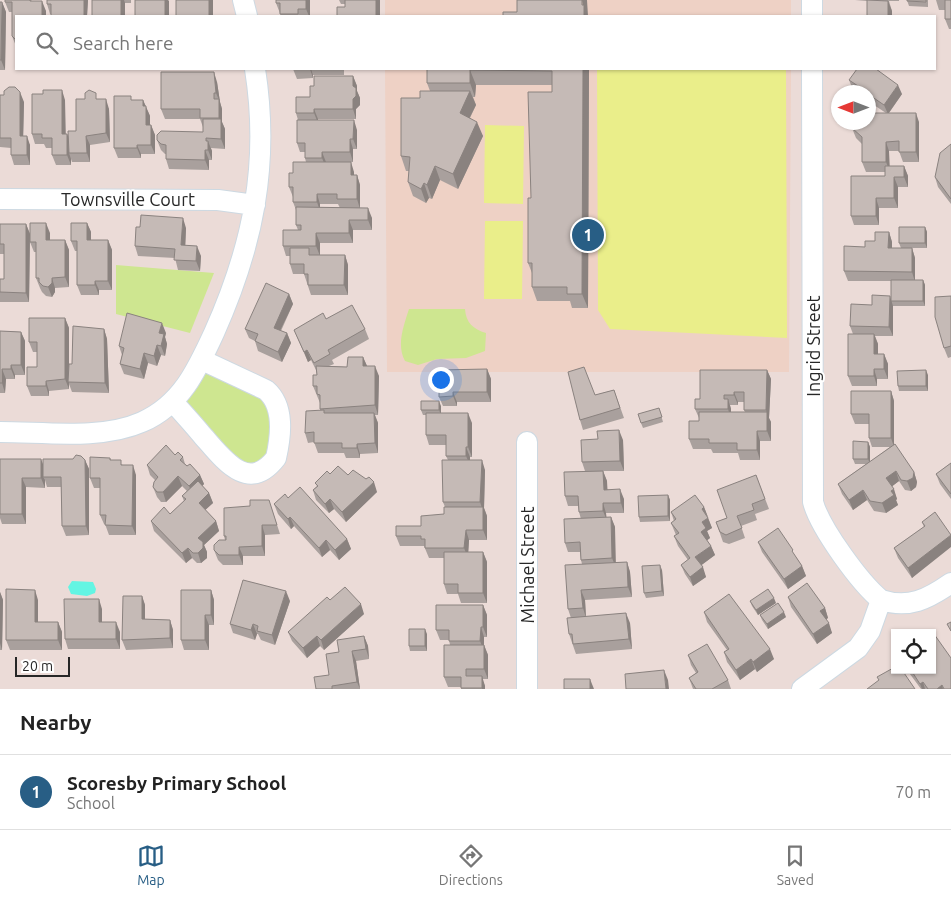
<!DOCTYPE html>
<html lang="en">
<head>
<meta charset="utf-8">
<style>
	:root { --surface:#fff; --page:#f2f2f2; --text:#222; --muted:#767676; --line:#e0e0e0; --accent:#285e85 }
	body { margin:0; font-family:Ubuntu,sans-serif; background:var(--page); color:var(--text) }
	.controls { position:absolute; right:15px; bottom:15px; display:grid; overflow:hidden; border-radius:0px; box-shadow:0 1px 4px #0004 }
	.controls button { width:45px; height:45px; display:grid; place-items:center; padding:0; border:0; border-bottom:1px solid var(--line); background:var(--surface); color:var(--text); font:25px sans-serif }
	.compass { position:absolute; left:831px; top:85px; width:45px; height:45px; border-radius:50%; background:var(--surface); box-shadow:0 1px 4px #0004; rotate:270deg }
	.scale { position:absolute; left:15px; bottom:12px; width:55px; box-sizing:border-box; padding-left:5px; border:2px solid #272727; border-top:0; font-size:14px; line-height:18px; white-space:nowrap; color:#272727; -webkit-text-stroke:4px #fff; paint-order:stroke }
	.you { position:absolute; left:440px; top:379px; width:18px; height:18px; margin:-12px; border:4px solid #fff; border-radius:50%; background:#1a73e8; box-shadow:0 0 0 8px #1a73e833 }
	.badge { display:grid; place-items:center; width:32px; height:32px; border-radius:50%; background:var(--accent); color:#fff; font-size:16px; font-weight:700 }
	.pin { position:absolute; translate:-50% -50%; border:2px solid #fff; box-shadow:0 1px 5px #0006 }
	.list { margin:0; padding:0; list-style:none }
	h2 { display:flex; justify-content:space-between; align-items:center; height:65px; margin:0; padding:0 20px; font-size:21px }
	h2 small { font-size:16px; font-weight:400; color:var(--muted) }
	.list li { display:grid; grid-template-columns:32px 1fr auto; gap:15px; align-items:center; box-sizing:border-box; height:75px; padding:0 20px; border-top:1px solid var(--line) }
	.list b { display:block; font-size:19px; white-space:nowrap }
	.list p { margin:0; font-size:16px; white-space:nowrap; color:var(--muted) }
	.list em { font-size:16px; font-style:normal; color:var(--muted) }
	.icon { flex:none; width:28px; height:28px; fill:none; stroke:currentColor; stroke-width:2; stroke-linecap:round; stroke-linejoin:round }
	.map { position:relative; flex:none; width:951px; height:689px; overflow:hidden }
	.search { position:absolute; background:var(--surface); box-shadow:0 1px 4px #0004; left:15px; right:15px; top:15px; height:55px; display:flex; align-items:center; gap:12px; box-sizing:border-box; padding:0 18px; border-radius:0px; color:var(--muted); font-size:19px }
	.sheet { height:140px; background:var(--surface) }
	nav { display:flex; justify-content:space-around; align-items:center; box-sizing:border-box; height:70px; border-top:1px solid var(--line); background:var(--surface); font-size:14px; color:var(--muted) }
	nav a { display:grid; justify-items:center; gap:2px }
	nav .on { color:var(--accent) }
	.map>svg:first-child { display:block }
	.education { fill:#eed1c5 }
	.green { fill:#cee690 }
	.pitch { fill:#eaee8a }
	.water { fill:#63f5e3 }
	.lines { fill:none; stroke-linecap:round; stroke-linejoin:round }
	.minor-casing { stroke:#cdd9e2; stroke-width:22 }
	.minor { stroke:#fff; stroke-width:20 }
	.wall { fill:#a9a09d; fill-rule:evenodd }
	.shaded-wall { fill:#8a827f }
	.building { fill:#c5bab6; stroke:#8a827f }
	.labels { text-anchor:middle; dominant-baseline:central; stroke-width:4; stroke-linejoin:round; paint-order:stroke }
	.street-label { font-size:18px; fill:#272727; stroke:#fff }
</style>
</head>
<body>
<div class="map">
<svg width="951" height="689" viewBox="0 0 951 689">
	<rect width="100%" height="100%" fill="#ebdbd7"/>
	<!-- education -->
	<path class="education" d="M 385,0 L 791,0 L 791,16 L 385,16 Z
		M 385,69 L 791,69 L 789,372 L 387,372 Z"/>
	<!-- green -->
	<path class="green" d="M 116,265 L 214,273 L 190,333 L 116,314 Z
		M 409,309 L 465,309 C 466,323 473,329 486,333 L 485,351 L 466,358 L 437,359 L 418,365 L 405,361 C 396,345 404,325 409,309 Z
		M 202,360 L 266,390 L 278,447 L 253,473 L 173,402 Z"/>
	<!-- pitch -->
	<path class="pitch" d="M 597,69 L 786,69 L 787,338 L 610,329 L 598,310 Z
		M 485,125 L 524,126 L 523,204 L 484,203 Z
		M 485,221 L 523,221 L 522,299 L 484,299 Z"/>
	<!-- water -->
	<path class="water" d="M 72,581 L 93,582 L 96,589 L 95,593 L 87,596 L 71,594 L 68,587 Z"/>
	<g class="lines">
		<!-- minor casing -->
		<g class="minor-casing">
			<path id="minor" d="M 243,0 L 247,16
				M 812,0 L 812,16
				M 812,69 L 813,502 C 820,528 860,583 881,600
				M 0,199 L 218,200 L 255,205
				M 173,402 C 183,413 193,424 202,435 C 222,457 247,495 276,458 C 281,436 285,406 266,390 L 202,360
				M 0,432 C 44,432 102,440 142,422 C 181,405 197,370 214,333 C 253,246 270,164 255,69
				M 527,442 L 527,689
				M 802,689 L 858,648 L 870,631 L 881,600 C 909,609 928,599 951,583"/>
		</g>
		<!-- minor -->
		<use href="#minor" class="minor"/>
	</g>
	<!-- wall -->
	<path class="wall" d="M 5,0 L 31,0 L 32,1 L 46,11 L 46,16 L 16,16 L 16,46 L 12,36 L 12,12 L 9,12 L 5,2 Z
		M 88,0 L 87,16 L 51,16 L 51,14 L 50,14 L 47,4 Z
		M 92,0 L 131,0 L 131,3 L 125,3 L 125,16 Z
		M 276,0 L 310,0 L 310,16 L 281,16 L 276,3 Z
		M 339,0 L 380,0 L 380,16 L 337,16 L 345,7 L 345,4 L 341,4 Z
		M 855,0 L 899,0 L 899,1 L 889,1 L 892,11 L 867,1 Z
		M 907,0 L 928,0 L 928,7 L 909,6 Z
		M 936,0 L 951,0 L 951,29 L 949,29 L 945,19 L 945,10 L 939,10 Z
		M 0,2 L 2,2 L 6,12 L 5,70 L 0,70 Z
		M 293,69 L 344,69 L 344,75 L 313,75 L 313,78 L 297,79 Z
		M 427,69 L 589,69 L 588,308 L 572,308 L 570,301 L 537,301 L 532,287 L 532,273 L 528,263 L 531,198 L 552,92 L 552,85 L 476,85 L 475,97 L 473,97 L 476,105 L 470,118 L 483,136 L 458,189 L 440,180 L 432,199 L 429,198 L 426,203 L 413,196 L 408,182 L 409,171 L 406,171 L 401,156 L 420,98 L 430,91 L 427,83 Z
		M 353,76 L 357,86 L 357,91 L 360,98 L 360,105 L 356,109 L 356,119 L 318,119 L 318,120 L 357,130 L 357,149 L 353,149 L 353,162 L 326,162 L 354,172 L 354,175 L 357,175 L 360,185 L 360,208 L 372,218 L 372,230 L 353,230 L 353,243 L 320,243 L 320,255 L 345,255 L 348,265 L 348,295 L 311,295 L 304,274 L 293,274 L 290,264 L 290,256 L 286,256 L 283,246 L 298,230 L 296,225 L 296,210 L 293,202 L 293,197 L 289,187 L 293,173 L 306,162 L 305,158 L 305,152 L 300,152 L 297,143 L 298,120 L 296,113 L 310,97 L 314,86 ZM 320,204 L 338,204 L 340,208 L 320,207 Z
		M 849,80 L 902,94 L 889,113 L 919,122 L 919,162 L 903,162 L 899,151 L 889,151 L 889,166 L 904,166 L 908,176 L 908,187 L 898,187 L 898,208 L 879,208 L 879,225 L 854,225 L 851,216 L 885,176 L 885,172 L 866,172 L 862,162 L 862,144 L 856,138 L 852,128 L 886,113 L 868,101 L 868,92 L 857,92 L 853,90 Z
		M 217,82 L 220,102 L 222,109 L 222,122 L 225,129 L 225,149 L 211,148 L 212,151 L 212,160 L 209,160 L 209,170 L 169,169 L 166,159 L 166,154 L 165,154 L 161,150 L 157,140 L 203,132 L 203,127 L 200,119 L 165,119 L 161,109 Z
		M 43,94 L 65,100 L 65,134 L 67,134 L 68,136 L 76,131 L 99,99 L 109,109 L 110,142 L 90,145 L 90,162 L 72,162 L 71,159 L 71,165 L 56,165 L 52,155 L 52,148 L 46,148 L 44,144 L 35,144 L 32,134 Z
		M 0,95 L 24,102 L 23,136 L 30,145 L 30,165 L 14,165 L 11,155 L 11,148 L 0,147 Z
		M 133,100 L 143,100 L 150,116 L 150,125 L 151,125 L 155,135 L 155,154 L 141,154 L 141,158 L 118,158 L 114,148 Z
		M 951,144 L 951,204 L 938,187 L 935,177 Z
		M 87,223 L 91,232 L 91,240 L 108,240 L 112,250 L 112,290 L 99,290 L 99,295 L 81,295 L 77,285 L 77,251 L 75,251 L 71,241 Z
		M 0,224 L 26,224 L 30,234 L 29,302 L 0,302 L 0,279 L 4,279 L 4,254 L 0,254 Z
		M 925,227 L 927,232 L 927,248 L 901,248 L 899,243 Z
		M 186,228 L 185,245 L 201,256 L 200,271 L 178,270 L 175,258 L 138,256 L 135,246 Z
		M 889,232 L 892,242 L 892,248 L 912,248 L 915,258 L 915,280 L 923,280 L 925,285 L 925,306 L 893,306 L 893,336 L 875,336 L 878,344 L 878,354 L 884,354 L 888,364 L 888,379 L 877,379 L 877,386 L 852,386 L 848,376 L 853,334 L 850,326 L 872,305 L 891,301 L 891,281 L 848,281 L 844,271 L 865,247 Z
		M 50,233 L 50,240 L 65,240 L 69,250 L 69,287 L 55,288 L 55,292 L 52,297 L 46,296 L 42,292 L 40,288 L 36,278 L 36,252 L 34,252 L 30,242 Z
		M 289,294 L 293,304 L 281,331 L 287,333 L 291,343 L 282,362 L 258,351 L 255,341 L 249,338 L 245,329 Z
		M 951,296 L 951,357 L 948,358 L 944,348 Z
		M 65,318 L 69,328 L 69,364 L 72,364 L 104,329 L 107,339 L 109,393 L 72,392 L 69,384 L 69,389 L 49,391 L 49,396 L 31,396 L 27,386 L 37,367 L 37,352 L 33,352 L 29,342 Z
		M 326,319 L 365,329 L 369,339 L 332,360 L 334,364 L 329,366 L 347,367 L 363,357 L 367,366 L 379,376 L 378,415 L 375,415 L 378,423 L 378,453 L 360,454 L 360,458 L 346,458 L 344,453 L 318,453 L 314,442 L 308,443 L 305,433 L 320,410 L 320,403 L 313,386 L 317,375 L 316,370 L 311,360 L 308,362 L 294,330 Z
		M 0,331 L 21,332 L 25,341 L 25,375 L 15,375 L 15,379 L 6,379 L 5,393 L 0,393 Z
		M 166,333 L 165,337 L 167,344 L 165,356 L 161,355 L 157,366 L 148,363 L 144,379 L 124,374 L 120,364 L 122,355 L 119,346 Z
		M 487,369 L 491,379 L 491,402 L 457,402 L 457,406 L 443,406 L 439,397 Z
		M 767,370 L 771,379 L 769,418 L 771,422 L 771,441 L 760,441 L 760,460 L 740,460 L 738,453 L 713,453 L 711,449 L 693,449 L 689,439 L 699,421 L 699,418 L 695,409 L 700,399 ZM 738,402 L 744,402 L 744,410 L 745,412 L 731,412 L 731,409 L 730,405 L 738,405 Z
		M 928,375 L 928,391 L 899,391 L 898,386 Z
		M 614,390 L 624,418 L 583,430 L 580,420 L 595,395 Z
		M 891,391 L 894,401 L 894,445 L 914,472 L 917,482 L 916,487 L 911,491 L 905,490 L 899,481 L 892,486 L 897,499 L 896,500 L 898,505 L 886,513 L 874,511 L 867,500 L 853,510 L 842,494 L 838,484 L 866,464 L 855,464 L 853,459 L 868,442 L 870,447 L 870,462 L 890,447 L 872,447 L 869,438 L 869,424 L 855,424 L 851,414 Z
		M 441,406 L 441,413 L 472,423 L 472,457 L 470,457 L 470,460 L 485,470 L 484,508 L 487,516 L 487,540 L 469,540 L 468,552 L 483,552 L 487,562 L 487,603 L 461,603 L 458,594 L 447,594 L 444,584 L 444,558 L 429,558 L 424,546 L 400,546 L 396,536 L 421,526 L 444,514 L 445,507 L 443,502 L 448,460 L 446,456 L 446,445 L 429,445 L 426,435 L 426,415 L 423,415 L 421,410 Z
		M 659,408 L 663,422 L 643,428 L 641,423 Z
		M 623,440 L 624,471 L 603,471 L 607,481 L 607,489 L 624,499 L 624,513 L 606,513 L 606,517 L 611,517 L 615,527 L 615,562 L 627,562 L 630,572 L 632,597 L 585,600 L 586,617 L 630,623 L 632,649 L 576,654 L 569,634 L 571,618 L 568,609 L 582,564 L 581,560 L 580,552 L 568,552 L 565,543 L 581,519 L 579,512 L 578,506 L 568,506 L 565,496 L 585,471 L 582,462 Z
		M 175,455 L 183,457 L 185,464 L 200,475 L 204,484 L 202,486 L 209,493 L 213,503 L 205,510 L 216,521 L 219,531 L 204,545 L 207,552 L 207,558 L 201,563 L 197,563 L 192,558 L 186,563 L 154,531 L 151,521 L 170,514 L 184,501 L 182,496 L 187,491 L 182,486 L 166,502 L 161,502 L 157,497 L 153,487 L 155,480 L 150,475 L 147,465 Z
		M 110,458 L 111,460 L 123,465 L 136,475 L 136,535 L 109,535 L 105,524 L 104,524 L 100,515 L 100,488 L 94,488 L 90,478 Z
		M 0,459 L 43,466 L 85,460 L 89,469 L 89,535 L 66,536 L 62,526 L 61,487 L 47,487 L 45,480 L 45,488 L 26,487 L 26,524 L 2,524 L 0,518 Z
		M 951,463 L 951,499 L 940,484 L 936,474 Z
		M 330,474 L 348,475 L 377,492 L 346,522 L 334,509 L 329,513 L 316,500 L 313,490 L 317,486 L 315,483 Z
		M 756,475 L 769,509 L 755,514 L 757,520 L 741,526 L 745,538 L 729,544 L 723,542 L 716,522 L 727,518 Z
		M 668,495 L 670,500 L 670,521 L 640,522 L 639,517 Z
		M 288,498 L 347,539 L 351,549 L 339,560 L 330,550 L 322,557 L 294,526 L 291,529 L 278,514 L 274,504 Z
		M 269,500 L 280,534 L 265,535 L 265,556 L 243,556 L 243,565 L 223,565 L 218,560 L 214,550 L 225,540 L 224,536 L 250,506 Z
		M 704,507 L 712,528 L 707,531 L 710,538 L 707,540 L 711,546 L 715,555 L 701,565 L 706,577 L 693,586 L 685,574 L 681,565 L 688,560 L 678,546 L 674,536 L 676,535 L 671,523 L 674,521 L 671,512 Z
		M 922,522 L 951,534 L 912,578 L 898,558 L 894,548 L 924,527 Z
		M 758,542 L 796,557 L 802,566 L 806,576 L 788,589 L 762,552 Z
		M 662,570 L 664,596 L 646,598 L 644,593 Z
		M 211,590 L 214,600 L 214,625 L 209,625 L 209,650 L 184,650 L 181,640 Z
		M 0,592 L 3,600 L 2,650 L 0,650 Z
		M 142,596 L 145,605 L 145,619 L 170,620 L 173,630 L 173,648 L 126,650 L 122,640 Z
		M 788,597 L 825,608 L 828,618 L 826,619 L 832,633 L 817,644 L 791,607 Z
		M 38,600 L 38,622 L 58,622 L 62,632 L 62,650 L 10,650 L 6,640 Z
		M 330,600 L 364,614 L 324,650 L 320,646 L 307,658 L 292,641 L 288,632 Z
		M 290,601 L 275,645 L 261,640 L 258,634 L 257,634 L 255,640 L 233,633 L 230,624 Z
		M 750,601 L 776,603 L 758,615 L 752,606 Z
		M 483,605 L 487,615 L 487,637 L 484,637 L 484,645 L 488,655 L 488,679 L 482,679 L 485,686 L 485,689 L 461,689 L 461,687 L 448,687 L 444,677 L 450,645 L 449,640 L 440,640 L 436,630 Z
		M 102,609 L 102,622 L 120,632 L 120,649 L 68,649 L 65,639 Z
		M 704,612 L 774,659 L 757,672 L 755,669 L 740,680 L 727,662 L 724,652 L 727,650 L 707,622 Z
		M 760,615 L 786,617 L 768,629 L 762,620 Z
		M 427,634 L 427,651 L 410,651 L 409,646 Z
		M 364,636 L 368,646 L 369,659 L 356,661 L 360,689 L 316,689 L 329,675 L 339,652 Z
		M 688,655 L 728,680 L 731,689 L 693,689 L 689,678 L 696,673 L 691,665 Z
		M 907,670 L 932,670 L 951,689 L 921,689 Z"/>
	<!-- shaded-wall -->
	<path class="shaded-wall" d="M 84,0 L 88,0 L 87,16 L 84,16 Z
		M 121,0 L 124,0 L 125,3 L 125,16 L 121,16 Z
		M 165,0 L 168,0 L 169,1 L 169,16 L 165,16 Z
		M 209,0 L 213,0 L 213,16 L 209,16 Z
		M 306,0 L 310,0 L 310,16 L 309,16 L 306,9 Z
		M 376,0 L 380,0 L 380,16 L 376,16 Z
		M 582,0 L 587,0 L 588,16 L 584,16 Z
		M 42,1 L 46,11 L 46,16 L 42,16 Z
		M 888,1 L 892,11 L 892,16 L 888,16 Z
		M 2,2 L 6,12 L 5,70 L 1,60 Z
		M 310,69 L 311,69 L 313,75 L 313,78 Z
		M 583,69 L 589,69 L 588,308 L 582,294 Z
		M 470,70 L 476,85 L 475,97 L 470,83 Z
		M 214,72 L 217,82 L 220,102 L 222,109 L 222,122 L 225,129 L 225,149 L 221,139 L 221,124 L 219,118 L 219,100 L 216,93 Z
		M 353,76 L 357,86 L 357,91 L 360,98 L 360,105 L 356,109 L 356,119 L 353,109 Z
		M 898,85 L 902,94 L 888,114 L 884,105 Z
		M 62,90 L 65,100 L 66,143 L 62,134 Z
		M 470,91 L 476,105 L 465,127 L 460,113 Z
		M 20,92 L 24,102 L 23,145 L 20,136 Z
		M 106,99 L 109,109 L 110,142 L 106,133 Z
		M 143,100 L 150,116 L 150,135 L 146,125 L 143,106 Z
		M 314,109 L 318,119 L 318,123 L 314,113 Z
		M 916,113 L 919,122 L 919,162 L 916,152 Z
		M 354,120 L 357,130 L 357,149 L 353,139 Z
		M 477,122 L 483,136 L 458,189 L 453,174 Z
		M 151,125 L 155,135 L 155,154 L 151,145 Z
		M 67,134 L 71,143 L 69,153 L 71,159 L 71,165 L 67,155 Z
		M 27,136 L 30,145 L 30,165 L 27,155 Z
		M 86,136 L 90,145 L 90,162 L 87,153 Z
		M 206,138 L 208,146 L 208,141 L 212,151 L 212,160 L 208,150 Z
		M 350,139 L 353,149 L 353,162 L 350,152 Z
		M 886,142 L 889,151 L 890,172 L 886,162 Z
		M 137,145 L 141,154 L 141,158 L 137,148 Z
		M 205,150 L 209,160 L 209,170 L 205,160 Z
		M 322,152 L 326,162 L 326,168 L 322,158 Z
		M 351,162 L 354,172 L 354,185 L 351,175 Z
		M 435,166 L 440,180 L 432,199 L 427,185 Z
		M 904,166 L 908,176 L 908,187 L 904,177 Z
		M 357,175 L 360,185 L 360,209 L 357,199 Z
		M 894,177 L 898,187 L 898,208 L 894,198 Z
		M 424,183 L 429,198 L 426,203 L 421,189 Z
		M 317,194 L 320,204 L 320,211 L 317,202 Z
		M 876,198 L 879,208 L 879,225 L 876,216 Z
		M 368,208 L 372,218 L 372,230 L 368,220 Z
		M 183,218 L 186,228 L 185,254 L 181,245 Z
		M 349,220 L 353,230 L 353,243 L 349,233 Z
		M 46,223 L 50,233 L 50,250 L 46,240 Z
		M 87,223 L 91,232 L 91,250 L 87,240 Z
		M 26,224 L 30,234 L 29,302 L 26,293 Z
		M 925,227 L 927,232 L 927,248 L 925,243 Z
		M 889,232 L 892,242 L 892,258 L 888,248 Z
		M 316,233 L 320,243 L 320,256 L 316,246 Z
		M 65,240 L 69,250 L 69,287 L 65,277 Z
		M 108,240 L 112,250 L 112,290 L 108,281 Z
		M 197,246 L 201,256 L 200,271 L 196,261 Z
		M 912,248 L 915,258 L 915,282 L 912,272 Z
		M 345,255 L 348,265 L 348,295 L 344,285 Z
		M 52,278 L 55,288 L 55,292 L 52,297 L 48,287 Z
		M 923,280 L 925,285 L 925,306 L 923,301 Z
		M 95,281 L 99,290 L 99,295 L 95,285 Z
		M 289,294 L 293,304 L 277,337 L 274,328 Z
		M 890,296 L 893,306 L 893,336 L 889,327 Z
		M 65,318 L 69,328 L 69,389 L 65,379 Z
		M 162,323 L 166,333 L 165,337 L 167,344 L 165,356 L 161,346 L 159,333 Z
		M 104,329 L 107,339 L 109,393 L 105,383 Z
		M 21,332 L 25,341 L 25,375 L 21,365 Z
		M 287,333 L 291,343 L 282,362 L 278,352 Z
		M 874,334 L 878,344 L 878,364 L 874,354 Z
		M 157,345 L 161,355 L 157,366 L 154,356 Z
		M 307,350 L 311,360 L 308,362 L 304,352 Z
		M 144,353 L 148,363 L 144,379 L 140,369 Z
		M 884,354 L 888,364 L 888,379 L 884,369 Z
		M 363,357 L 367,366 L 363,366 Z
		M 11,365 L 15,375 L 15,379 L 11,369 Z
		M 375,366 L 379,376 L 378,415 L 375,405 Z
		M 2,369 L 6,379 L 5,393 L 2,383 Z
		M 487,369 L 491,379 L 491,402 L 487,392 Z
		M 874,369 L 877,379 L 877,386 L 874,376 Z
		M 767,370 L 771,379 L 769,418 L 771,422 L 771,441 L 767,431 L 767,414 L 766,410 Z
		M 926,370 L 928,375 L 928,391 L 926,386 Z
		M 46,381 L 49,391 L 49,396 L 46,386 Z
		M 891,391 L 894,401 L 894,447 L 891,438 Z
		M 453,392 L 457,402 L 457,406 L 453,396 Z
		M 734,392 L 738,402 L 738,405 L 734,395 Z
		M 728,399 L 731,409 L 731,419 L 728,409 Z
		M 439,401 L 441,406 L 441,415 L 439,410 Z
		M 374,413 L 378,423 L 378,453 L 375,443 Z
		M 468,413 L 472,423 L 472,457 L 468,447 Z
		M 619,430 L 623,440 L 624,471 L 620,461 Z
		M 757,431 L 760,441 L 760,460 L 757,450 Z
		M 868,442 L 870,447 L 870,464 L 868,459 Z
		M 357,444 L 360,454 L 360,458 L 357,448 Z
		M 466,447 L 470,457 L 470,465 L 466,456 Z
		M 41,459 L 45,469 L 43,477 L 45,480 L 45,488 L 41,478 Z
		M 85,460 L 89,469 L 89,535 L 86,526 Z
		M 482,460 L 485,470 L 484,508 L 487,516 L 487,540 L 483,530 L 483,511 L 480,502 Z
		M 133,465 L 136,475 L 136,535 L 132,526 Z
		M 603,471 L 607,481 L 608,499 L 604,490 Z
		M 896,471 L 899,481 L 890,488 L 886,478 Z
		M 914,472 L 917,482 L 916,487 L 911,491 L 907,481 Z
		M 200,475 L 204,484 L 193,496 L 189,486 Z
		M 178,476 L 182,486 L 166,502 L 163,492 Z
		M 22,478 L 26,487 L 26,524 L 22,514 Z
		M 374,482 L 377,492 L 346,522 L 342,512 Z
		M 620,489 L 624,499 L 624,513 L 621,503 Z
		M 894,489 L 897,499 L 896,500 L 898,505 L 886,513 L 882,503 L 891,491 Z
		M 863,490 L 867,500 L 853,510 L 849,500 Z
		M 209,493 L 213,503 L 202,513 L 199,503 Z
		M 668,495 L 670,500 L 670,521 L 668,516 Z
		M 330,499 L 334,509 L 329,513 L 325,504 Z
		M 603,503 L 606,513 L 607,521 L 603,511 Z
		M 704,507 L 708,517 L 702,509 Z
		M 290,517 L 294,526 L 291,529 L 288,519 Z
		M 611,517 L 615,527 L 616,568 L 612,558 Z
		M 708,518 L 712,528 L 707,531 L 710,538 L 705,542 L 701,532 L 702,522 Z
		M 216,521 L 219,531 L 204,545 L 207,552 L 207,558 L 201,563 L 198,553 L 198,538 Z
		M 262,525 L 265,535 L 265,556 L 262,546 Z
		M 466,530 L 469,540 L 468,558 L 464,548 Z
		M 951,535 L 951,547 L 912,578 L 908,568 Z
		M 347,539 L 351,549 L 339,560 L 335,550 Z
		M 326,540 L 330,550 L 322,557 L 319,548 Z
		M 711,546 L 715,555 L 699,567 L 695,557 Z
		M 239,547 L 243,556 L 243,565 L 239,555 Z
		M 188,548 L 192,558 L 186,563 L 182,553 Z
		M 483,552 L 487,562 L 487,603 L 483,593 Z
		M 627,562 L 630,572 L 632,597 L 628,587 Z
		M 660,565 L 662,570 L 664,596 L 662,591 Z
		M 802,566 L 806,576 L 788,589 L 784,579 Z
		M 703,567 L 706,577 L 693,586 L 690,577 Z
		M 35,590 L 38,600 L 38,632 L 35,622 Z
		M 211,590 L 214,600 L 214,625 L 211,615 Z
		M 581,590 L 585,600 L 586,618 L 583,608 Z
		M 286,591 L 290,601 L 275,645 L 272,635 Z
		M 0,592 L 3,600 L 2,650 L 0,643 Z
		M 142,596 L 145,605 L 145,629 L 142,619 Z
		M 774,598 L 776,603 L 758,615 L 756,610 Z
		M 99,599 L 102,609 L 102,632 L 99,622 Z
		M 361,604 L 364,614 L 324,650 L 321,640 Z
		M 483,605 L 487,615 L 487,637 L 483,627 Z
		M 825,608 L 828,618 L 824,621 L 820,611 Z
		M 784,612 L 786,617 L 768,629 L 767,624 Z
		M 626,613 L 630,623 L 632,649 L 629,639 Z
		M 205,615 L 209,625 L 209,650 L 205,640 Z
		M 170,620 L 173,630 L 173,648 L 170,638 Z
		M 58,622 L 62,632 L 62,650 L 58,640 Z
		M 116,622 L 120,632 L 120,649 L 116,639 Z
		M 829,623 L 832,633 L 817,644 L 813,634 Z
		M 253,624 L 257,634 L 255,640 L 251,630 Z
		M 481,627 L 484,637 L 484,651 L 480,641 Z
		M 425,629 L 427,634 L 427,651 L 425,646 Z
		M 317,636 L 320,646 L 307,658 L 303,648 Z
		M 364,636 L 368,646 L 369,659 L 366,649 Z
		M 484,645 L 488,655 L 488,679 L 484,669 Z
		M 770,649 L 774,659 L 757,672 L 753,662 Z
		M 352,651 L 356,661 L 360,689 L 357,682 Z
		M 751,659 L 755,669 L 740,680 L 736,670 Z
		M 664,670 L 668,680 L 669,689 L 666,689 Z
		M 482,676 L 485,686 L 485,689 L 482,689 Z
		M 590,679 L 594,689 L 590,689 Z
		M 923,682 L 925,689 L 922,689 L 920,684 Z
		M 942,685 L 943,689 L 937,689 Z"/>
	<!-- building -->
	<path class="building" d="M 5,0 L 30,0 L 30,1 L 42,1 L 42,16 L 16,16 L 16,40 L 12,36 L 12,2 L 5,2 Z
		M 47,0 L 84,0 L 84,16 L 51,16 L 51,4 L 47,4 Z
		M 92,0 L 121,0 L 121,16 L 92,16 Z
		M 135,0 L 165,0 L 165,16 L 135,16 Z
		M 176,0 L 209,0 L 209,16 L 176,16 Z
		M 276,0 L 306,0 L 306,9 L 298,9 L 298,14 L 280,14 L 280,3 L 276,3 Z
		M 345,0 L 376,0 L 376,16 L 337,16 L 337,7 L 345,7 Z
		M 517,0 L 582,0 L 582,5 L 584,5 L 584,16 L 503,16 L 503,12 L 517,12 Z
		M 867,0 L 888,1 L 888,16 L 867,16 Z
		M 907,0 L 926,0 L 926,2 L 907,1 Z
		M 945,0 L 951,0 L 951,19 L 945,19 Z
		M 0,2 L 2,2 L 1,60 L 0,60 Z
		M 427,69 L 583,69 L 582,294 L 567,294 L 567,287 L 532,287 L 532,263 L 528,263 L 528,198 L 531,198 L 528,92 L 552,92 L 552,71 L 470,70 L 470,83 L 427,83 Z
		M 857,69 L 876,69 L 898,85 L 884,105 L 868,94 L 868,92 L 867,92 L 849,80 Z
		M 161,72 L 214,72 L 216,93 L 214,93 L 214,99 L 219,99 L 219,118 L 200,118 L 200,109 L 161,109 Z
		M 314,76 L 353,76 L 353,86 L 356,88 L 356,96 L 353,99 L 353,109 L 314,109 L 314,113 L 296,113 L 296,97 L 310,97 L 310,86 L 314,86 Z
		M 9,87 L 15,87 L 20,92 L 20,136 L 27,136 L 27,155 L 11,155 L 11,138 L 0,138 L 0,95 L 4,95 L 4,91 Z
		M 43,90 L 62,90 L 62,134 L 67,134 L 67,155 L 52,155 L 52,138 L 42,138 L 42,134 L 32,134 L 32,94 L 43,94 Z
		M 89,90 L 96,93 L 96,99 L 106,99 L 106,133 L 86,136 L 87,153 L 69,153 L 68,131 L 76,131 L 76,99 L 85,99 L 85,93 Z
		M 420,91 L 470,91 L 460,113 L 477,122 L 453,174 L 435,166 L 427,185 L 424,183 L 421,189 L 408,182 L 410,157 L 401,156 L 401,98 L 420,98 Z
		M 114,96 L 131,96 L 131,100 L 143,100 L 143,106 L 146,106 L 146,125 L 151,125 L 151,145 L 137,145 L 137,148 L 114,148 Z
		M 868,113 L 916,113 L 916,152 L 899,152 L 899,141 L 886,142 L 886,162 L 862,162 L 862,137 L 852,128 L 852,122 L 868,122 Z
		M 203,119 L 221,119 L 221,139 L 206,138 L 206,141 L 208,141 L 208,150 L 205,150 L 205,160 L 166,159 L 166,145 L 161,144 L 157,140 L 157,135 L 161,131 L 203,132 Z
		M 297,120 L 354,120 L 353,139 L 350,139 L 350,152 L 322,152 L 322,158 L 305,158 L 305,143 L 297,143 Z
		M 951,144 L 951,199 L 935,177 L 940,153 Z
		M 293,162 L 351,162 L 351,175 L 357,175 L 357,199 L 337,199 L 337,194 L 317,194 L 317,202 L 293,202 L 293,187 L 289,187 L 289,173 L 293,173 Z
		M 885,166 L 904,166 L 904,177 L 894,177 L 894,198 L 876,198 L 876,216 L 851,216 L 851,176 L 885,176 Z
		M 296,207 L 368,208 L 368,220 L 349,220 L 349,233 L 316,233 L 316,246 L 283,246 L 283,230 L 301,230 L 301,225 L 296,225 Z
		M 141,215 L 183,218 L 181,245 L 197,246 L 196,261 L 174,260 L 175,249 L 135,246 L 136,227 L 140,227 Z
		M 30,223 L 46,223 L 46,240 L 65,240 L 65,277 L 52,278 L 52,283 L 48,287 L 43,286 L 39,282 L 39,278 L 36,278 L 36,242 L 30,242 Z
		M 71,223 L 87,223 L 87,240 L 108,240 L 108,281 L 95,281 L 95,285 L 77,285 L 77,241 L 71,241 Z
		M 0,224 L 26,224 L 26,293 L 0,292 L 0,279 L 4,279 L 4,244 L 0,244 Z
		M 899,227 L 925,227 L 925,243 L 899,243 Z
		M 875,232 L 889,232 L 888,248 L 912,248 L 912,272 L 844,271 L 844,246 L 865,247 L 865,241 L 875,241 Z
		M 290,248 L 309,248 L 309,255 L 345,255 L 344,285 L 308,285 L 308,274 L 304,274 L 304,264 L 290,264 Z
		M 891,280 L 923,280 L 923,301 L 891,301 Z
		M 266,283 L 289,294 L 274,328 L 287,333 L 278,352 L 255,341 L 258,334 L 245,329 Z
		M 872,295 L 890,296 L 889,327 L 850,326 L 851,304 L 872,305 Z
		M 951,296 L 951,346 L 944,348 L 935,317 L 935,297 Z
		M 352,305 L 365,329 L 328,350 L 330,354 L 314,363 L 307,350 L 304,352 L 294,330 L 323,313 L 326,319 Z
		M 127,313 L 162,323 L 159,333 L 164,334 L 161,346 L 157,345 L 154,356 L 144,353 L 140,369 L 120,364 L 124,348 L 119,346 Z
		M 29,318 L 65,318 L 65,379 L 46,381 L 46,386 L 27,386 L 27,367 L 37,367 L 37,342 L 29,342 Z
		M 73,326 L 104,329 L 105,383 L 68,382 L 69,364 L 72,364 Z
		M 0,331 L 21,332 L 21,365 L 11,365 L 11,369 L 2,369 L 2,383 L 0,383 Z
		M 848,334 L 874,334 L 874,354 L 884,354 L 884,369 L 874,369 L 874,376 L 848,376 Z
		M 348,357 L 363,357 L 363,366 L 375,366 L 375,405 L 320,409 L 320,395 L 317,394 L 317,386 L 313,386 L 313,375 L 317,375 L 316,366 L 347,367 Z
		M 584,367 L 595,395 L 614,390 L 620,408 L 580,420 L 568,372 Z
		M 487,369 L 487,392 L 453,392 L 453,396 L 439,397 L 439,370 Z
		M 700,370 L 767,370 L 766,410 L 744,410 L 744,392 L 734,392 L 734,395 L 724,395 L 724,399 L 728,399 L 728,409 L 695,409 L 695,399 L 700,399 Z
		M 926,370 L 926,386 L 898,386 L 897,371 Z
		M 851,391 L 891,391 L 891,438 L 869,438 L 869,414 L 851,414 Z
		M 421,401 L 439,401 L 439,410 L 421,410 Z
		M 659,408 L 662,417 L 641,423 L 638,414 Z
		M 324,410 L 324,413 L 374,413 L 375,443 L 357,444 L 357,448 L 342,448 L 342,443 L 314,443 L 314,432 L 305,433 L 306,411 Z
		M 699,412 L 767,412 L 767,431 L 757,431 L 757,450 L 737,450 L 737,443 L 709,443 L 709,439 L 689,439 L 689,421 L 699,421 Z
		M 426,413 L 468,413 L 468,447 L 466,447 L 466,456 L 446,456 L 446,435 L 426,435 Z
		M 619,430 L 620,461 L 582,462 L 581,440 L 598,439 L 597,431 Z
		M 853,441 L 868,442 L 868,459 L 853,459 Z
		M 895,444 L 914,472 L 913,478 L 907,481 L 901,480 L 896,471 L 886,478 L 894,489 L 891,491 L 894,495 L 882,503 L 870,501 L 863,490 L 849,500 L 838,484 Z
		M 166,445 L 175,455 L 178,452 L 183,457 L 180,460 L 187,466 L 190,464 L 200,475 L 189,486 L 178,476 L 163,492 L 157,492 L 153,487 L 154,482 L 158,477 L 147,465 Z
		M 76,455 L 81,456 L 85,460 L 86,526 L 62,526 L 61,477 L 43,477 L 43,459 L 73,459 Z
		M 90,457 L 110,458 L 110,460 L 121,460 L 121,465 L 133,465 L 132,526 L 105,525 L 106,515 L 100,515 L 100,478 L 90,478 Z
		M 0,459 L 41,459 L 41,478 L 22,478 L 22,514 L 0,514 Z
		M 442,460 L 482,460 L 480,502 L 443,502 Z
		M 951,463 L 951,494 L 936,474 Z
		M 338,466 L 348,475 L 353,470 L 366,479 L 369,477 L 374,482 L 342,512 L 330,499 L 325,504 L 313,490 L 318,486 L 315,483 L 327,471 L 330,474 Z
		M 603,471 L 604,490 L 620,489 L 621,503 L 603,503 L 603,511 L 579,512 L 578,496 L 565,496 L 564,472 Z
		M 756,475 L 765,499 L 752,504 L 754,510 L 737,516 L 742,528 L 726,535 L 720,532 L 716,522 L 727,518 L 717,490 Z
		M 198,481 L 209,493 L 199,503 L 216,521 L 198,538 L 203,542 L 203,548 L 198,553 L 193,553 L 188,548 L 182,553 L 151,521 L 164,507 L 170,514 L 186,499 L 182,496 Z
		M 300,487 L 347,539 L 335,550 L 326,540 L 319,548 L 290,517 L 288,519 L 274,504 L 285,494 L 288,498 Z
		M 668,495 L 668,516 L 639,517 L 638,496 Z
		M 695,495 L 704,507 L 702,509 L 708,518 L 702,522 L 706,528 L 701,532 L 711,546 L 695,557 L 703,567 L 690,577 L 681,565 L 690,558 L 674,536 L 679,533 L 671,523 L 676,519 L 671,512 Z
		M 250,500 L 269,500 L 277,525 L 262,525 L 262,546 L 239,547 L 239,555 L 219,555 L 214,550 L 214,545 L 219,540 L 226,540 L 226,536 L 224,536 L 224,508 L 250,506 Z
		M 444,507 L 483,507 L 483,530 L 466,530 L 464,548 L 425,548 L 425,539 L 421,539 L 421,536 L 396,536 L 396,526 L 421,526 L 421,516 L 444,514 Z
		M 935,512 L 951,535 L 908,568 L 894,548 L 925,526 L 922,522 Z
		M 611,517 L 612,558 L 581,560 L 580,542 L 565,543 L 564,519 Z
		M 778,528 L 793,550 L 792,551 L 802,566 L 784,579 L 758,542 Z
		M 444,552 L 483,552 L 483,593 L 458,593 L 458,584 L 444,584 Z
		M 627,562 L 628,587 L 581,590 L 583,608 L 568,609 L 565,565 Z
		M 660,565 L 662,591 L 644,593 L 642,566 Z
		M 243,580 L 286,591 L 272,635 L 257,631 L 258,626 L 253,624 L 251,630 L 230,624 Z
		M 807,583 L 825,608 L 820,611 L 829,623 L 813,634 L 788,597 Z
		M 345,587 L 361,604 L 321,640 L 317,636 L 303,648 L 288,632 L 327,597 L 330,600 Z
		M 6,589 L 35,590 L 35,622 L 58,622 L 58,640 L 6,640 Z
		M 768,589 L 774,598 L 756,610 L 750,601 Z
		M 181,590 L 211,590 L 211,615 L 205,615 L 205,640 L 181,640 Z
		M 729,594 L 770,649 L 753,662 L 751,659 L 736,670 L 724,652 L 729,649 L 704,612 Z
		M 123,596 L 142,596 L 142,619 L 170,620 L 170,638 L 122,640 Z
		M 64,599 L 99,599 L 99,622 L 116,622 L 116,639 L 65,639 Z
		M 778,603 L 784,612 L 767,624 L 760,615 Z
		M 436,605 L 483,605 L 483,627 L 481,627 L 480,641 L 449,641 L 449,630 L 436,630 Z
		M 626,613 L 629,639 L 573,644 L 572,634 L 569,634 L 567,618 Z
		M 951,622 L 951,631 L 947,624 Z
		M 409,629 L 425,629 L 425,646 L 409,646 Z
		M 934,634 L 951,658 L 951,689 L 944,689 L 942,685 L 937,689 L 928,689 L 923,682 L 920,684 L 911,670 L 932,670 L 932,635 Z
		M 364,636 L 366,649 L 352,651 L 357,682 L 332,686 L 332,689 L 316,689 L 314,677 L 329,675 L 326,654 L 339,652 L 337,640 Z
		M 707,644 L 728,680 L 712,689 L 696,689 L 689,678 L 698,672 L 688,655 Z
		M 444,645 L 484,645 L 484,669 L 466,669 L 466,676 L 482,676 L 482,688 L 461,688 L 461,677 L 444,677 Z
		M 895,667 L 895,670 L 902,670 L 915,689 L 867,689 L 879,680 L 877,677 Z
		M 664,670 L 666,689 L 626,689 L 625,674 Z
		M 564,679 L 590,679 L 590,689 L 564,689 Z"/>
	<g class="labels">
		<!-- street labels -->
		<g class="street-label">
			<text x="128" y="199">Townsville Court</text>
			<text transform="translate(813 346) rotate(-90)">Ingrid Street</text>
			<text transform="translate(527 565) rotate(-90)">Michael Street</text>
		</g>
	</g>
</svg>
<div class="controls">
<button><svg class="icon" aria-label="locate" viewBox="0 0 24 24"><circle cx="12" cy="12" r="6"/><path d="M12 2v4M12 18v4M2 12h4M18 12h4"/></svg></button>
</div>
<svg class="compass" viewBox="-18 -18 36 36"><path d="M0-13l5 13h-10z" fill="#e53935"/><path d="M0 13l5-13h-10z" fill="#767676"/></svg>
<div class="scale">20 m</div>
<div class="you"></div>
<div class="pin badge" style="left:588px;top:235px">1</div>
<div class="search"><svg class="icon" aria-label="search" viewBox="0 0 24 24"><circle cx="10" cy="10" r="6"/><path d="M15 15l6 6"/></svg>Search here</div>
</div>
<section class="sheet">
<h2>Nearby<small></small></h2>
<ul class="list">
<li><span class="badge">1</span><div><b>Scoresby Primary School</b><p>School</p></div><em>70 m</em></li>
</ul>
</section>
<nav>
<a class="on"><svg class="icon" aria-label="map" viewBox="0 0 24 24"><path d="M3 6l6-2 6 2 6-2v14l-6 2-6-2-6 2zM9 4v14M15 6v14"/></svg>Map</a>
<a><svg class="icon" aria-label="directions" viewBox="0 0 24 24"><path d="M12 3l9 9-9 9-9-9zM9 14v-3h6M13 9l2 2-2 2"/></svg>Directions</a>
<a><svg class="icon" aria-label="saved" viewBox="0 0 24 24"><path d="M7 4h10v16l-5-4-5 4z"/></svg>Saved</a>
</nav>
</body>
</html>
